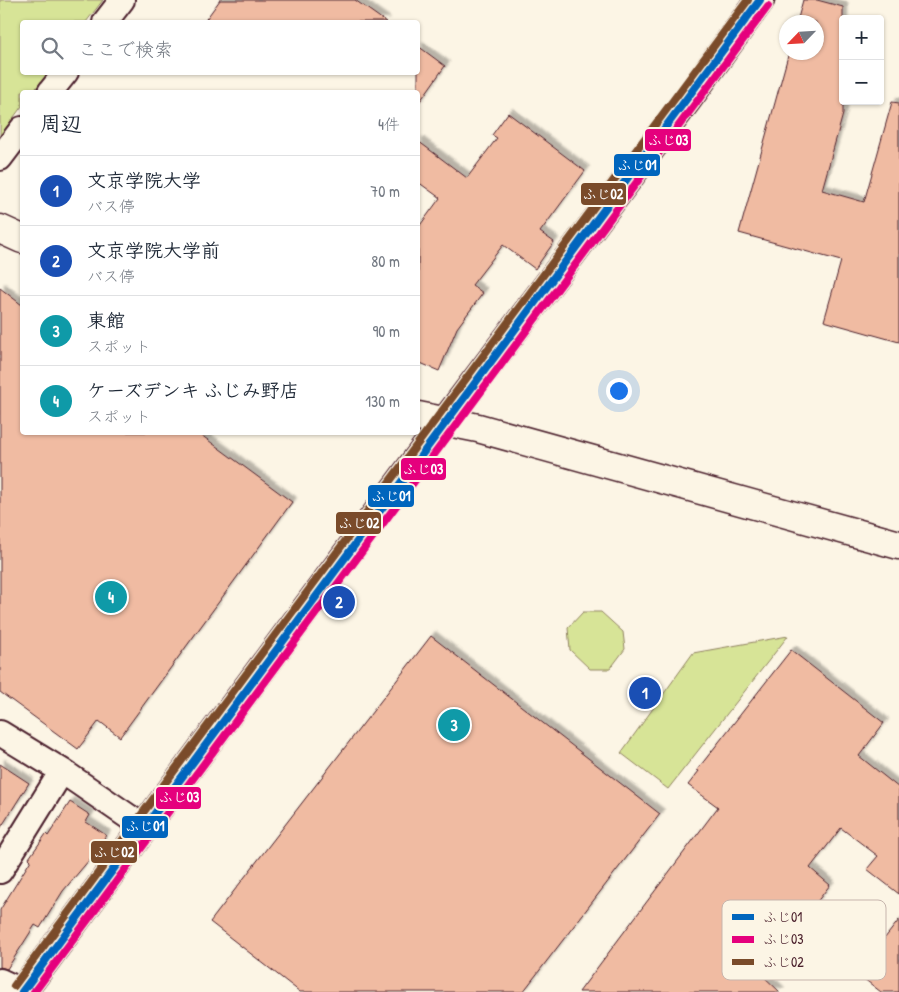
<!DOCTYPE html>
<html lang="ja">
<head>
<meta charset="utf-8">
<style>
	:root { --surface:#fff; --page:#f2f2f3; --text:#1f2937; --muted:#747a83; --line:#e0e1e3; --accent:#d1495b }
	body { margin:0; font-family:"Patrick Hand","Klee One",sans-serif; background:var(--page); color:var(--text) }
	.controls { position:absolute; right:15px; top:15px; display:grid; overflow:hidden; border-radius:5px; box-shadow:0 1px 4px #0004 }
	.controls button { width:45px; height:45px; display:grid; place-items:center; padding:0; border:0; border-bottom:1px solid var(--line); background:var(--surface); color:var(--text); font:25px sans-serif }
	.compass { position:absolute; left:779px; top:15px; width:45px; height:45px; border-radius:50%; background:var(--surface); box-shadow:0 1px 4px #0004; rotate:245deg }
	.you { position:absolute; left:618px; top:390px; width:18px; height:18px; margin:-12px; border:4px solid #fff; border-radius:50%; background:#1a73e8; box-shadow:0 0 0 8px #1a73e833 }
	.badge { display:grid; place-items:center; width:32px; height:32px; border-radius:50%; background:var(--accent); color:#fff; font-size:16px; font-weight:700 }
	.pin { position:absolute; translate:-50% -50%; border:2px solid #fff; box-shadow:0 1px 5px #0006 }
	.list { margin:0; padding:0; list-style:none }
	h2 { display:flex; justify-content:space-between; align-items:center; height:65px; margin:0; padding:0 20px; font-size:21px }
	h2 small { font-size:16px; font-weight:400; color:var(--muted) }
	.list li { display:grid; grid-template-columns:32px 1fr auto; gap:15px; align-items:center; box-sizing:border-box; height:70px; padding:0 20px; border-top:1px solid var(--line) }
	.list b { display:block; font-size:19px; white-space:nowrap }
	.list p { margin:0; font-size:16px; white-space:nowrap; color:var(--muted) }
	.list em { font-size:16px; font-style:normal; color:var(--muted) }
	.icon { flex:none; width:28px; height:28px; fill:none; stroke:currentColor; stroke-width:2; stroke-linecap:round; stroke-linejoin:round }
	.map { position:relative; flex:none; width:899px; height:992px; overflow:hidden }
	.search { position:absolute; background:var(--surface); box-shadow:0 1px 4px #0004; left:20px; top:20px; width:400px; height:55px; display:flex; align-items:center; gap:12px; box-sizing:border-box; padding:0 18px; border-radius:5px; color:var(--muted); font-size:19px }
	.panel { position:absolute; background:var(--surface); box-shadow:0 1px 4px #0004; left:20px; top:90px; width:400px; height:345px; border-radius:5px }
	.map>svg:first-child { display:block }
	.green { fill:#d7e497; stroke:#908261 }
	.building { fill:#f0bba2; stroke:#4a1f2b; filter:url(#shadow) }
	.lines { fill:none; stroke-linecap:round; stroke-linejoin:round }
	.minor-casing { stroke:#4a1f2b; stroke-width:28 }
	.tertiary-casing { stroke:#4a1f2b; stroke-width:31 }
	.minor { stroke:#fcf5e5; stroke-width:24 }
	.tertiary { stroke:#fcf5e5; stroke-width:28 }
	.bus-1-casing { stroke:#fcf5e5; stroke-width:11 }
	.bus-2-casing { stroke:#fcf5e5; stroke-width:11 }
	.bus-3-casing { stroke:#fcf5e5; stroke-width:11 }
	.bus-1 { stroke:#0065bd; stroke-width:8 }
	.bus-2 { stroke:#e5007d; stroke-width:8 }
	.bus-3 { stroke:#7a4b2a; stroke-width:8 }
	.key { fill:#fcf5e5; stroke:#c7b5ad; stroke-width:1 }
	.key-label { font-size:14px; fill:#4a1f2b }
	.line-badge { stroke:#fcf5e5; stroke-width:2 }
	.badge-label { font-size:14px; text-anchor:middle; font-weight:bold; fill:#fff }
</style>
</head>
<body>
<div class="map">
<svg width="899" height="992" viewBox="0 0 899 992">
	<defs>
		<filter id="shadow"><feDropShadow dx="4.5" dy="-4.5" stdDeviation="1" flood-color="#0004"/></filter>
	</defs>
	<rect width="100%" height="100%" fill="#fcf5e5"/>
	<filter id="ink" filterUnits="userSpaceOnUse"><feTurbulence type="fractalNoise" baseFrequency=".02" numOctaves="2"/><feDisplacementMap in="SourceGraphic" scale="10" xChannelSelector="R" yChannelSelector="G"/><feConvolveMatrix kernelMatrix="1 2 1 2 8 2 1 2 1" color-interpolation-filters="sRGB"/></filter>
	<g filter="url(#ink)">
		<!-- green -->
		<path class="green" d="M 0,0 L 103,0 L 86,22 L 22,22 L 22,72 L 48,73 L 33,92 L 22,92 L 22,106 L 0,136 Z
			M 583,612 L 601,612 L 623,632 L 625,649 L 610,669 L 590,669 L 570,650 L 568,628 Z
			M 788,636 L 668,789 L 621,753 L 693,653 Z"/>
		<!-- building -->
		<path class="building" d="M 220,0 L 355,0 L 386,22 L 204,22 Z
			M 803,0 L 817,0 L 843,7 L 843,114 L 822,190 L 864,202 L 892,102 L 899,103 L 899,342 L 824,321 L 841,261 L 739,233 L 789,52 L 816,52 L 816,22 L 797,22 Z
			M 418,46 L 445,66 L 418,104 Z
			M 508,113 L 585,171 L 540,232 L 554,242 L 535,269 L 503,245 L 472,285 L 483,293 L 457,328 L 439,371 L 418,362 L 418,228 L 440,198 L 418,182 L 418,141 L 467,178 L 497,138 L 492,135 Z
			M 0,288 L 22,305 L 22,432 L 197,432 L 292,502 L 120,737 L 99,721 L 78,749 L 0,692 Z
			M 431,636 L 660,814 L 523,992 L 300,992 L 210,922 Z
			M 791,650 L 884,723 L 859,756 L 899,788 L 899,894 L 867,869 L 878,856 L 841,828 L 810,868 L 830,885 L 761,974 L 780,992 L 579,992 L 718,807 L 688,785 L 699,771 L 697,770 Z
			M 0,764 L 29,783 L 0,829 Z
			M 70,802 L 90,815 L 86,822 L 106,835 L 95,853 L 63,891 L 40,928 L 35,925 L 7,969 L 0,967 L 0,910 L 31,860 L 29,858 L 46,834 L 48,836 Z
			M 899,920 L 899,992 L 881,992 L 859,975 L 872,958 L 870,957 Z"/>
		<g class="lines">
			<!-- minor casing -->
			<g class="minor-casing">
				<path id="minor" d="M 105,22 L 122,0
					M 50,92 L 66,72
					M 0,158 L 22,129
					M 0,733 L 62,771 L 145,828
					M 0,871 L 62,771
					M 0,981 L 24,992"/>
			</g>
			<!-- tertiary casing -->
			<g class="tertiary-casing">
				<path id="tertiary" d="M 0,229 L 22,239
					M 418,416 L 478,428 L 899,545
					M 22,992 L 445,422 L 687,100 L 760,0"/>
			</g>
			<!-- minor -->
			<use href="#minor" class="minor"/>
			<!-- tertiary -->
			<use href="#tertiary" class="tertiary"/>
			<!-- bus-1 casing -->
			<g class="bus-1-casing">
				<path id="bus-1" d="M 22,992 L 760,0"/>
			</g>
			<!-- bus-2 casing -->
			<g class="bus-2-casing">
				<path id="bus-2" d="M 34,992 L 768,6"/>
			</g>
			<!-- bus-3 casing -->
			<g class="bus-3-casing">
				<path id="bus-3" d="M 14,986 L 748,0"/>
			</g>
			<!-- bus-1 -->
			<use href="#bus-1" class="bus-1"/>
			<!-- bus-2 -->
			<use href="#bus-2" class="bus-2"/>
			<!-- bus-3 -->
			<use href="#bus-3" class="bus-3"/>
		</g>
	</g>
	<!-- legend -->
	<rect x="722" y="900" width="164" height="80" rx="8" class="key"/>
	<rect x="732" y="914" width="22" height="6" fill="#0065bd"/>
	<rect x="732" y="936" width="22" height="7" fill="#e5007d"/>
	<rect x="732" y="959" width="22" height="6" fill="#7a4b2a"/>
	<g class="key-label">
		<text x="763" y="922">ふじ01</text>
		<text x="763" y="944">ふじ03</text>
		<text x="763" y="967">ふじ02</text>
	</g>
	<g class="line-badge">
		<rect x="644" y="128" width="48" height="24" rx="5" fill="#e5007d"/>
		<rect x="613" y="153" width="48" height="24" rx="5" fill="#0065bd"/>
		<rect x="580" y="182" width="47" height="24" rx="5" fill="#7a4b2a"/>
		<rect x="400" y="457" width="47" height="24" rx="5" fill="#e5007d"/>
		<rect x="367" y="484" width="48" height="24" rx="5" fill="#0065bd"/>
		<rect x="335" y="511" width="47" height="24" rx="5" fill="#7a4b2a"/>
		<rect x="155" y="786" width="47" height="24" rx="5" fill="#e5007d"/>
		<rect x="121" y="815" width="48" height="24" rx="5" fill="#0065bd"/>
		<rect x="90" y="840" width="48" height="24" rx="5" fill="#7a4b2a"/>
	</g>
	<g class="badge-label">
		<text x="668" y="145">ふじ03</text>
		<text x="637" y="170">ふじ01</text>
		<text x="603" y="199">ふじ02</text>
		<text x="423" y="474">ふじ03</text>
		<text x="391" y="501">ふじ01</text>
		<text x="359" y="528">ふじ02</text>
		<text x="179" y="802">ふじ03</text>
		<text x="145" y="831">ふじ01</text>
		<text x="114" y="857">ふじ02</text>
	</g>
</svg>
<div class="controls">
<button>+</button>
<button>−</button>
</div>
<svg class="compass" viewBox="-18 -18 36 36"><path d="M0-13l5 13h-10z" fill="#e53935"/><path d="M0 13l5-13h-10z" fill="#747a83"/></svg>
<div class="you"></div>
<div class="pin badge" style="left:645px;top:693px;background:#1a4fb4">1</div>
<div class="pin badge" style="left:339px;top:602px;background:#1a4fb4">2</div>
<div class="pin badge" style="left:454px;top:725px;background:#0f9aa8">3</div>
<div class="pin badge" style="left:111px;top:597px;background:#0f9aa8">4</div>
<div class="search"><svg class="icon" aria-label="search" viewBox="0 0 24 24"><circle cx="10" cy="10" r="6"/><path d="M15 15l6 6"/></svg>ここで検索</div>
<section class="panel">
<h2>周辺<small>4件</small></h2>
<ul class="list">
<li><span class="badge" style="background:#1a4fb4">1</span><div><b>文京学院大学</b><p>バス停</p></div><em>70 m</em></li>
<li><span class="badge" style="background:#1a4fb4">2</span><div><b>文京学院大学前</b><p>バス停</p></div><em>80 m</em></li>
<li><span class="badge" style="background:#0f9aa8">3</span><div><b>東館</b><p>スポット</p></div><em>90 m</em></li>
<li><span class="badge" style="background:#0f9aa8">4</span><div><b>ケーズデンキ ふじみ野店</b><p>スポット</p></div><em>130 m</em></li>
</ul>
</section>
</div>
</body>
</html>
